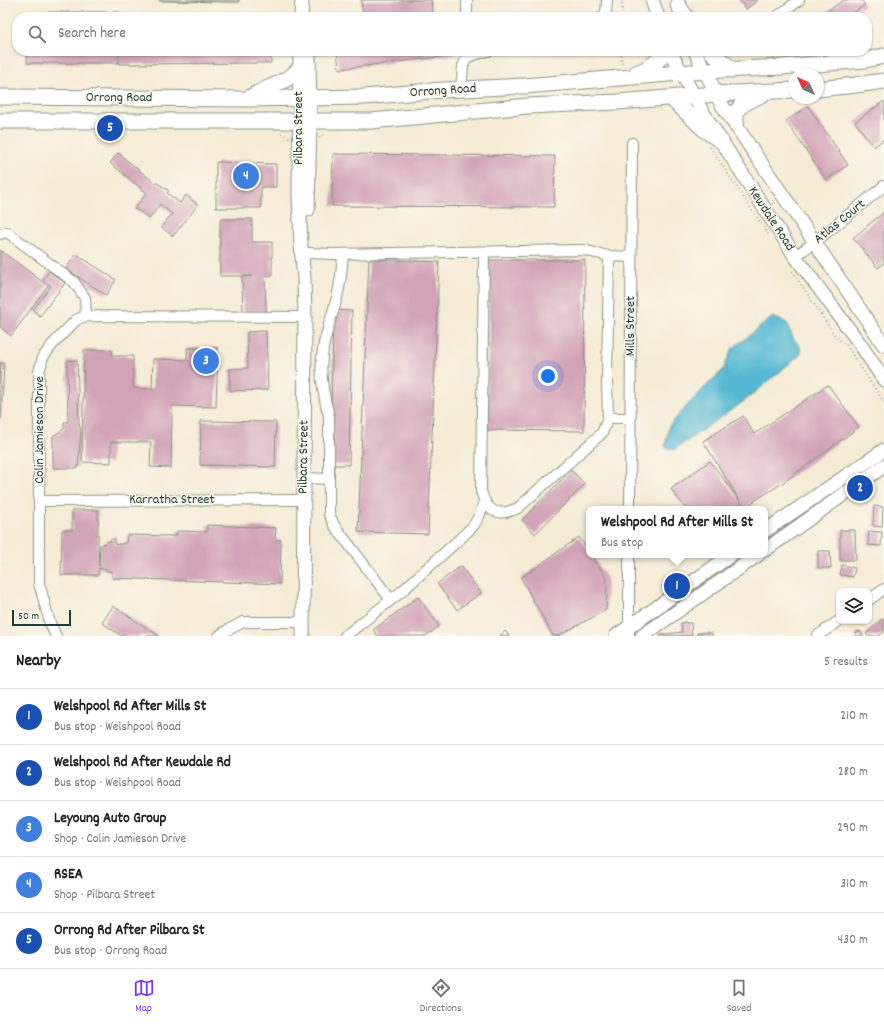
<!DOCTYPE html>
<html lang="en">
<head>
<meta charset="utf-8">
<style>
	:root { --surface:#fff; --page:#f2f2f2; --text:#222; --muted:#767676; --line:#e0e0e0; --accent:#7c3aed }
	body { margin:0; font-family:Dekko,sans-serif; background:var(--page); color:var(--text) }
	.controls { position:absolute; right:12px; bottom:12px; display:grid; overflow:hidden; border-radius:8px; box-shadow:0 1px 3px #0004 }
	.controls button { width:36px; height:36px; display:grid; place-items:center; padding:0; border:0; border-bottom:1px solid var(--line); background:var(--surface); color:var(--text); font:20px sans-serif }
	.compass { position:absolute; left:788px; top:68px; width:36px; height:36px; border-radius:50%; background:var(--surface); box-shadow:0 1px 3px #0004; rotate:315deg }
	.scale { position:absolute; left:12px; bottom:10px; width:59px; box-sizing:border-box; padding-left:4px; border:2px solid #1f3d34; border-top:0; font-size:11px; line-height:14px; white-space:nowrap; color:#1f3d34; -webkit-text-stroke:3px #fbf7ec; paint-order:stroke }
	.you { position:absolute; left:548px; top:376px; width:14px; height:14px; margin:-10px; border:3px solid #fff; border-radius:50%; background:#1a73e8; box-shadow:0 0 0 6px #1a73e833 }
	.badge { display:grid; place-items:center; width:26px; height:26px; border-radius:50%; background:var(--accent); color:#fff; font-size:13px; font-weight:700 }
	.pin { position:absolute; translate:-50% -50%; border:2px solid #fff; box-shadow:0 1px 4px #0006 }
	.popup { position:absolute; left:586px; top:506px; width:182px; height:52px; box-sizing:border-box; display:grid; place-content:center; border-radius:8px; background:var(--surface); filter:drop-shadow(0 1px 3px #0005); font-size:13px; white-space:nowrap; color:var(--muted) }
	.popup b { font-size:15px; color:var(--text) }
	.popup::after { content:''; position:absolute; left:50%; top:100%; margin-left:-8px; border:8px solid transparent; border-top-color:var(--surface) }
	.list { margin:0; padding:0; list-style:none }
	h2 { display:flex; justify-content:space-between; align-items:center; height:52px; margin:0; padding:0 16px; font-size:17px }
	h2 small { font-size:13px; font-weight:400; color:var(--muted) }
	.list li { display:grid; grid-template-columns:26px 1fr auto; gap:12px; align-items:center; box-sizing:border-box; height:56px; padding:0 16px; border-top:1px solid var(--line) }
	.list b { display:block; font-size:15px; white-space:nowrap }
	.list p { margin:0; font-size:13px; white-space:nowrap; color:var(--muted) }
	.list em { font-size:13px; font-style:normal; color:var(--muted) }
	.icon { flex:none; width:22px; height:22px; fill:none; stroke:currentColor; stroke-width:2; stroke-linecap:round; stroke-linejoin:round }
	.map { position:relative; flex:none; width:884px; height:636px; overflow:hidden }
	.search { position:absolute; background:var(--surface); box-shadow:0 1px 3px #0004; left:12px; right:12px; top:12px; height:44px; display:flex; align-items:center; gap:10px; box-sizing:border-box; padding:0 14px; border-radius:16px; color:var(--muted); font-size:15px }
	.sheet { height:332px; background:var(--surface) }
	nav { display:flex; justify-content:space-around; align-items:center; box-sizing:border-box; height:56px; border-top:1px solid var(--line); background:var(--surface); font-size:11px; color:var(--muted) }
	nav a { display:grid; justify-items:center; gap:2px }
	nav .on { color:var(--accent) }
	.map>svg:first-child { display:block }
	.water { fill:#54b9d3; stroke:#3a7b84 }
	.building { fill:#d1a3b7 }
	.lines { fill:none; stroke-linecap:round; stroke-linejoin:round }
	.minor-casing { stroke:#8a9485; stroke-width:12 }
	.major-casing { stroke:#8a9485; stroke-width:15 }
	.highway-casing { stroke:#8a9485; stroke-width:17 }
	.path { stroke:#8a9485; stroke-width:1.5; stroke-dasharray:1 3; stroke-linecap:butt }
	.minor { stroke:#fff; stroke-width:10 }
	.major { stroke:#fff; stroke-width:13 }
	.highway { stroke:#fff; stroke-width:15 }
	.labels { text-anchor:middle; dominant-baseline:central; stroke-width:3; stroke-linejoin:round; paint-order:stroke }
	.street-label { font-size:14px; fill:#1f3d34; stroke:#fbf7ec }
</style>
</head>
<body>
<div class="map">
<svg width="884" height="636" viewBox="0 0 884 636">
	<rect width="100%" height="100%" fill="#fbf7ec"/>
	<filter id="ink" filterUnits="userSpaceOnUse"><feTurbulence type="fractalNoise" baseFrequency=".025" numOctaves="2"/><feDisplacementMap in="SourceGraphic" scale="8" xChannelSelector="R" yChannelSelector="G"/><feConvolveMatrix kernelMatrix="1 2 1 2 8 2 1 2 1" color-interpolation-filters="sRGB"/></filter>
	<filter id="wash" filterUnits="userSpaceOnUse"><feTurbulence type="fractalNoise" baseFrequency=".012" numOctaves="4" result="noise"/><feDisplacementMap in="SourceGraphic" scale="16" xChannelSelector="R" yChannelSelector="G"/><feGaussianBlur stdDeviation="0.9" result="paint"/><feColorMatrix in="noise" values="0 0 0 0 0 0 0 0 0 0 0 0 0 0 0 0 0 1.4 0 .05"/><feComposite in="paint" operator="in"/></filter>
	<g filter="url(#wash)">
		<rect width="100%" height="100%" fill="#f5ecd6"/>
		<!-- water -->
		<path class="water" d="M 773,317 L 787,323 L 793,338 L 800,346 L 801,354 L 747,399 L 674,450 L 665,447 L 669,426 L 695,397 L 723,370 L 732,349 Z"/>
		<g id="blocks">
			<!-- building -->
			<path class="building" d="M 159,0 L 239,0 L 239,2 L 159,1 Z
				M 361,0 L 431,0 L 433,17 L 363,17 Z
				M 739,0 L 758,0 L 746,9 Z
				M 844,0 L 861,0 L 865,5 L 847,17 L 819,17 Z
				M 48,12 L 119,12 L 118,17 L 48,17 Z
				M 27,51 L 118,51 L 118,63 L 27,63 Z
				M 119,51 L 271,51 L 271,63 L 119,64 Z
				M 337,51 L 454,51 L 455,55 L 339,69 Z
				M 884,101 L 884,139 L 874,147 L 855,122 Z
				M 808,106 L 848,165 L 826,180 L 786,121 Z
				M 118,153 L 155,183 L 156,182 L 169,191 L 167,193 L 180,203 L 186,195 L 198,205 L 173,236 L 161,227 L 172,214 L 160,204 L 149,219 L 141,212 L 134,209 L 147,193 L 110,163 Z
				M 333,154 L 555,156 L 554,207 L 332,206 Z
				M 216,162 L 276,164 L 276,187 L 261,187 L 261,208 L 216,208 Z
				M 884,212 L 884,263 L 878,268 L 853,238 Z
				M 220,219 L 252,219 L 252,242 L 272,242 L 272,276 L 265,276 L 266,312 L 243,313 L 242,277 L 252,276 L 220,276 Z
				M 0,250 L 48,286 L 11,336 L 0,327 Z
				M 76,254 L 116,280 L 106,295 L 66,269 Z
				M 369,259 L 439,262 L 428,534 L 358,532 Z
				M 489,260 L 585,260 L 584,431 L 487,430 Z
				M 49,271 L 65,283 L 40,316 L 33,310 L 51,286 L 43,280 Z
				M 333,310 L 352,311 L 349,465 L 330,465 Z
				M 266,331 L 268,390 L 230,391 L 230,369 L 248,368 L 247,332 Z
				M 187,348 L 218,348 L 216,407 L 172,406 L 171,468 L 150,467 L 151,442 L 111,442 L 111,463 L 82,462 L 84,350 L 112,350 L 112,356 L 133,356 L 133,388 L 152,389 L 153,359 L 187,360 Z
				M 77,360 L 79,423 L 81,431 L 78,468 L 53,468 L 53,436 L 64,429 L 64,422 L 68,422 L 67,361 Z
				M 0,363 L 4,363 L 1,419 L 0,419 Z
				M 828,385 L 859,427 L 784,482 L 742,509 L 686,509 L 671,489 L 710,461 L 742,504 L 703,441 L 743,416 L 754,434 Z
				M 201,421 L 276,422 L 275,467 L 200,465 Z
				M 571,470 L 585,484 L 535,534 L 522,520 Z
				M 874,506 L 883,507 L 882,527 L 873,526 Z
				M 72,510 L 98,510 L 98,545 L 99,566 L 100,545 L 115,538 L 115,545 L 126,543 L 127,535 L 176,536 L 177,531 L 207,532 L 207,525 L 276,528 L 275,540 L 281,540 L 280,584 L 112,578 L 112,572 L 99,568 L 98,575 L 61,575 L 62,530 L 72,530 Z
				M 840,530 L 855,530 L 856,560 L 840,560 Z
				M 869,531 L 882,532 L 881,546 L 868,545 Z
				M 579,537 L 589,551 L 589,555 L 591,555 L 607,578 L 606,610 L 558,636 L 553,636 L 521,578 Z
				M 818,551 L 830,551 L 831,568 L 818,568 Z
				M 842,565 L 855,568 L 853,577 L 840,575 Z
				M 461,566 L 481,593 L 457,610 L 437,584 Z
				M 418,597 L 439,626 L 426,636 L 378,636 L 373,630 Z
				M 113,606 L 159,636 L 122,636 L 102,623 Z
				M 882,619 L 884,621 L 884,632 L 879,636 L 868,636 L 866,634 Z
				M 686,622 L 686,623 L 691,623 L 692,636 L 660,636 L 660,635 L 682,632 L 681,623 Z
				M 505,631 L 509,636 L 500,636 Z
				M 859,631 L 864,636 L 854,636 Z
				M 697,633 L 712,633 L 712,636 L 697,636 Z"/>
		</g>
	</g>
	<g filter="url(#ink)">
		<use href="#blocks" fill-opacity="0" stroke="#8a9485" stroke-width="1"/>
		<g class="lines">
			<!-- minor casing -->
			<g class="minor-casing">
				<path id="minor" d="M 467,0 L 467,17
					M 602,17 L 606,13 L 607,0
					M 777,17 L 799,0
					M 461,89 L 463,66 L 467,57 L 488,51
					M 0,234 L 7,232 L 74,282 L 85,298 L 86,316
					M 484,252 L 481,491 C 487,513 498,517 518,508 L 602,433 L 608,418 L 607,381 L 609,256
					M 307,253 L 332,254 L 583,250 L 609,256 L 631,257
					M 343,254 C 342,267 341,281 338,293 C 334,312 326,330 323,349 C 319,371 323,395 329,416 L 329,514 L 334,525 L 391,600
					M 795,256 L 815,242 L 884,186
					M 608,418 L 630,418
					M 304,478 L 329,479
					M 40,501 L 304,500
					M 630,509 L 632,143
					M 869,600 L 884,589
					M 56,636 L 50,623 L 39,583 L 39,372 L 43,357 L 53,344 L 76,320 L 86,316 L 305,317
					M 219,636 L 226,631 L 243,622 L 303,622
					M 345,636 L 401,592 L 464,535 L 474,525 L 480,514 L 484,502
					M 629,636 L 629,555
					M 817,636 L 839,621"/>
			</g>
			<!-- major casing -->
			<g class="major-casing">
				<path id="major" d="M 652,0 L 658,17
					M 301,17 L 302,0
					M 300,51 L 299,194 L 301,246 L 304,278 L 305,317 L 303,636
					M 670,51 L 702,111 L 795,256 L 860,344 L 884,380
					M 695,51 L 722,105 L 884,345
					M 308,210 L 310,121 L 309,51
					M 765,531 L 884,450
					M 765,550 L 884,466
					M 616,636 L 731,555
					M 642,636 L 758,555"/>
			</g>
			<!-- highway casing -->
			<g class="highway-casing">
				<path id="highway" d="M 678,5 L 686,17
					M 711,51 L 716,56 L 733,70
					M 636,73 C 649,69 658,62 666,51
					M 818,89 L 855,85 L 884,81
					M 0,97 L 246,99 L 364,97 L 442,90 L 524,86 L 704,71 L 781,67 L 865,60 L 884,56
					M 249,98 C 266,87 285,84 299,69
					M 671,98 L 706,131 L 721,141
					M 0,121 L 371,121 L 528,106 L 618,102 L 716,94 L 794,90
					M 736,125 L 736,112 L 743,104 L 763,94"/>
			</g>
			<!-- path -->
			<path class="path" d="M 622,17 L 622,0
				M 621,51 L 622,67
				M 799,100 L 814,100
				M 281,133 L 290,138
				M 319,138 L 325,133
				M 710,147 L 770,237
				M 792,271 L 836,337 L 846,345 L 884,402"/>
			<!-- minor -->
			<use href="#minor" class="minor"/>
			<!-- major -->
			<use href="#major" class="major"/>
			<!-- highway -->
			<use href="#highway" class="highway"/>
		</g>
	</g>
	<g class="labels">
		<!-- street labels -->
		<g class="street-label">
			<text transform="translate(443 91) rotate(-4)">Orrong Road</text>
			<text x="119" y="98">Orrong Road</text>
			<text transform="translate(299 128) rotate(-90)">Pilbara Street</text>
			<text transform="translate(771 219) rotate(57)">Kewdale Road</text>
			<text transform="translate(840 222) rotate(-39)">Atlas Court</text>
			<text transform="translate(631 326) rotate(-90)">Mills Street</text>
			<text transform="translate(40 430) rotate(-90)">Colin Jamieson Drive</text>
			<text transform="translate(304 457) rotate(-89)">Pilbara Street</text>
			<text x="172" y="500">Karratha Street</text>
		</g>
	</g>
</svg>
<div class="controls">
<button><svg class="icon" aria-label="layers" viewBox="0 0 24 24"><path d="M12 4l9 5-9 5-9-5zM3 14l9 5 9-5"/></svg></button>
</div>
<svg class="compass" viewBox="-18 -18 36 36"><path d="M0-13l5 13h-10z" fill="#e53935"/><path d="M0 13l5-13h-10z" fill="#767676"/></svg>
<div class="scale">50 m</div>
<div class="you"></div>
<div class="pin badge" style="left:677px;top:586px;background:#1a4fb4">1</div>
<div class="popup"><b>Welshpool Rd After Mills St</b>Bus stop</div>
<div class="pin badge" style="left:860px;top:488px;background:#1a4fb4">2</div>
<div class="pin badge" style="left:206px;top:361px;background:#3f7fe0">3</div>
<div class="pin badge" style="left:246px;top:176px;background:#3f7fe0">4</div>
<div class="pin badge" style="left:110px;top:128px;background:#1a4fb4">5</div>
<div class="search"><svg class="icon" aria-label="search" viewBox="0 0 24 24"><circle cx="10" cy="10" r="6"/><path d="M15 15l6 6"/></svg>Search here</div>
</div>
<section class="sheet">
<h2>Nearby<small>5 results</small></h2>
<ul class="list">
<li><span class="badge" style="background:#1a4fb4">1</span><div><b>Welshpool Rd After Mills St</b><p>Bus stop · Welshpool Road</p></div><em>210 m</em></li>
<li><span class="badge" style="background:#1a4fb4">2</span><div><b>Welshpool Rd After Kewdale Rd</b><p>Bus stop · Welshpool Road</p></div><em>280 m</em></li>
<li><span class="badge" style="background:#3f7fe0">3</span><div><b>Leyoung Auto Group</b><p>Shop · Colin Jamieson Drive</p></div><em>290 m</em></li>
<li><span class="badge" style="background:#3f7fe0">4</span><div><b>RSEA</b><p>Shop · Pilbara Street</p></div><em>310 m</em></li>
<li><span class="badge" style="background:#1a4fb4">5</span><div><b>Orrong Rd After Pilbara St</b><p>Bus stop · Orrong Road</p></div><em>430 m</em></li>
</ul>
</section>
<nav>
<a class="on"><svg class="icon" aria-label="map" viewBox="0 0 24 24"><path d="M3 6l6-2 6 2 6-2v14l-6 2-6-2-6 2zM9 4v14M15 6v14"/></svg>Map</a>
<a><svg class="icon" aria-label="directions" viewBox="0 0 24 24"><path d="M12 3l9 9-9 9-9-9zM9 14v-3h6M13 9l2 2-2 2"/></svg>Directions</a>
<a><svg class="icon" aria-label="saved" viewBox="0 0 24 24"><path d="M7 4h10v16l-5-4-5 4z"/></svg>Saved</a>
</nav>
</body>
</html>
